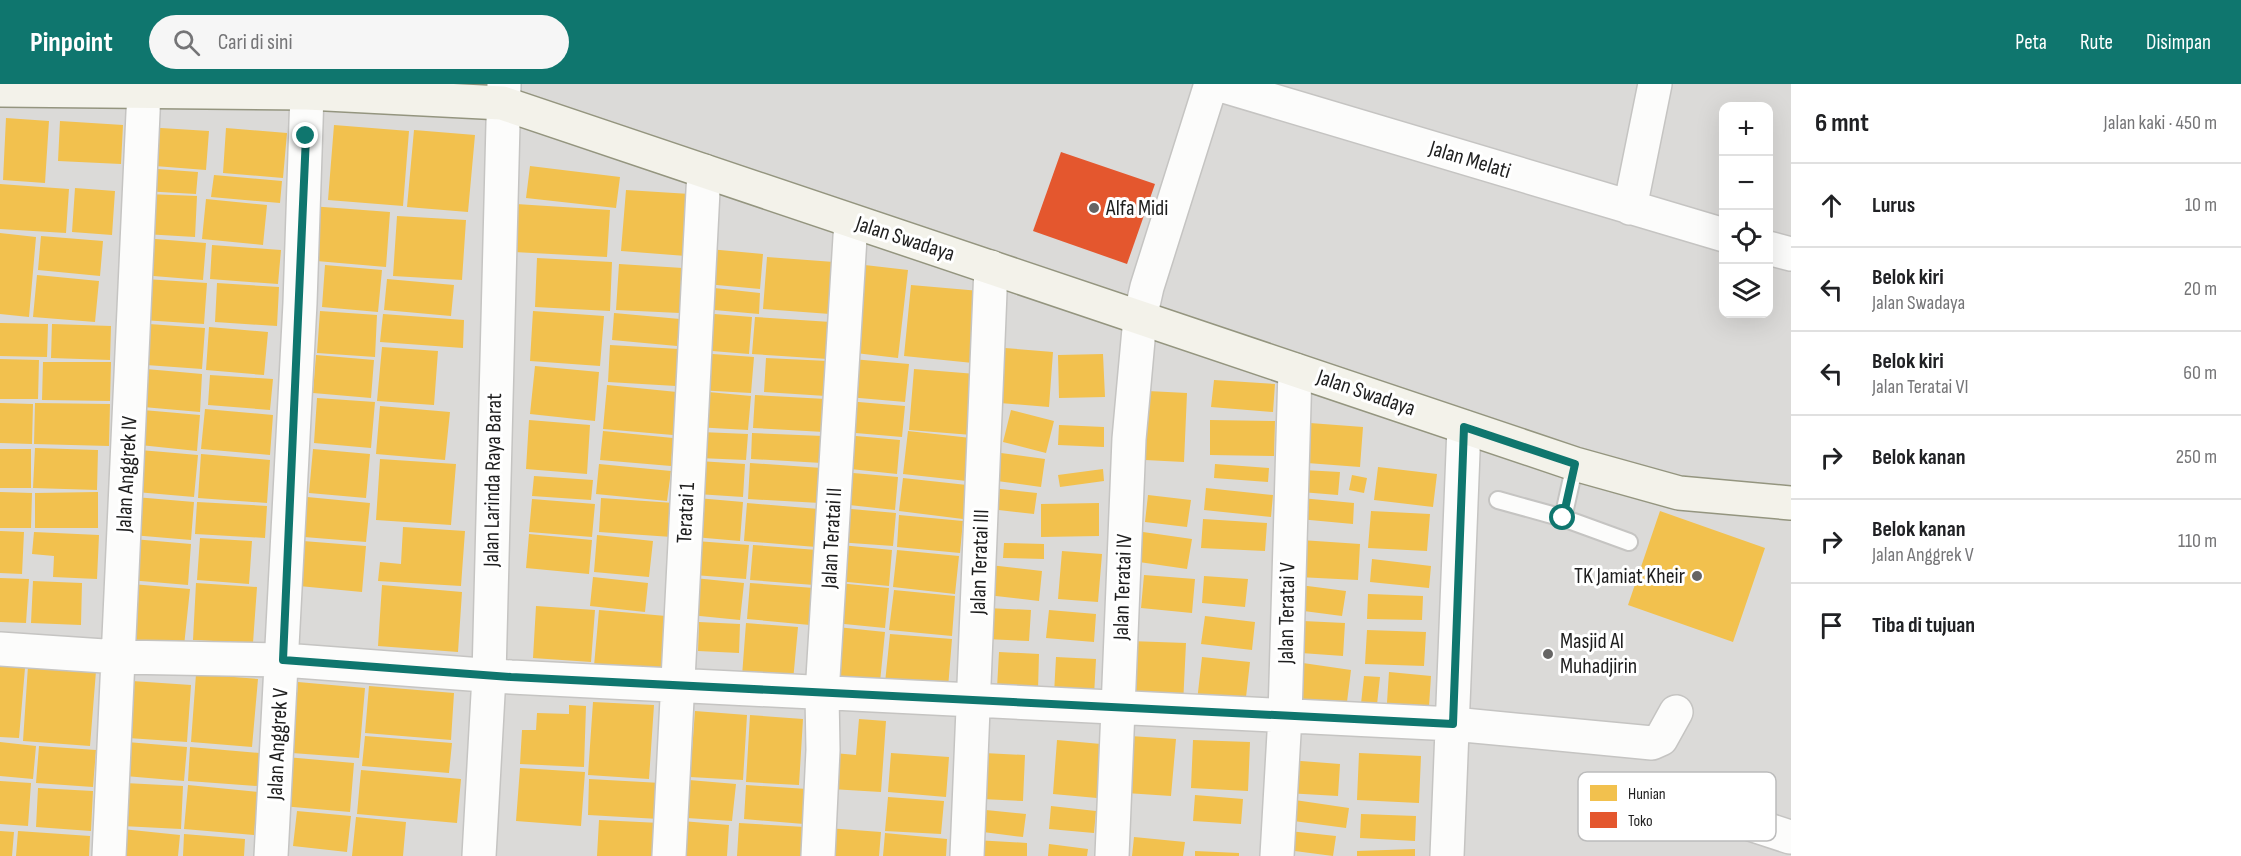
<!DOCTYPE html>
<html lang="id">
<head>
<meta charset="utf-8">
<style>
	:root { --surface:#fff; --page:#f6f6f6; --text:#202124; --muted:#757577; --line:#e0e0e0; --accent:#0f766e }
	body { margin:0; font-family:"Sofia Sans Condensed",sans-serif; background:var(--page); color:var(--text) }
	.controls { position:absolute; right:18px; top:18px; display:grid; overflow:hidden; border-radius:12px; box-shadow:0 6px 24px #0002 }
	.controls button { width:54px; height:54px; display:grid; place-items:center; padding:0; border:0; border-bottom:2px solid var(--line); background:var(--surface); color:var(--text); font:30px sans-serif }
	.stop { position:absolute; width:18px; height:18px; margin:-14px; border:4px solid #0f766e; border-radius:50%; background:#fff }
	.stop.end { background:#0f766e; border-color:#fff; box-shadow:0 2px 6px #0008 }
	.list { margin:0; padding:0; list-style:none }
	h2 { display:flex; justify-content:space-between; align-items:center; height:78px; margin:0; padding:0 24px; font-size:26px }
	h2 small { font-size:20px; font-weight:400; color:var(--muted) }
	.list li { display:grid; grid-template-columns:39px 1fr auto; gap:18px; align-items:center; box-sizing:border-box; height:84px; padding:0 24px; border-top:2px solid var(--line) }
	.list b { display:block; font-size:22px; white-space:nowrap }
	.list p { margin:0; font-size:20px; white-space:nowrap; color:var(--muted) }
	.list em { font-size:20px; font-style:normal; color:var(--muted) }
	.icon { flex:none; width:33px; height:33px; fill:none; stroke:currentColor; stroke-width:2; stroke-linecap:round; stroke-linejoin:round }
	.map { position:relative; flex:none; width:1791px; height:772px; overflow:hidden }
	header { display:flex; align-items:center; gap:36px; box-sizing:border-box; height:84px; padding:0 30px; background:var(--accent); color:#fff }
	header strong { font-size:28px }
	nav { display:flex; gap:33px; margin-inline-start:auto; font-size:21px }
	.search { width:420px; height:54px; background:var(--page); display:flex; align-items:center; gap:15px; box-sizing:border-box; padding:0 21px; border-radius:33px; color:var(--muted); font-size:22px }
	main { display:flex }
	aside { flex:1; background:var(--surface) }
	.map>svg:first-child { display:block }
	.residential { fill:#dbdad8; fill-rule:evenodd }
	.homes { fill:#f2c14e }
	.shops { fill:#e4572e }
	.lines { fill:none; stroke-linecap:round; stroke-linejoin:round }
	.lane-casing { stroke:#c5c4c2; stroke-width:20 }
	.street-casing { stroke:#c5c4c2; stroke-width:36 }
	.secondary-casing { stroke:#94957f; stroke-width:36 }
	.lane { stroke:#fcfcfb; stroke-width:16 }
	.street { stroke:#fcfcfb; stroke-width:33 }
	.secondary { stroke:#f3f2ea; stroke-width:33 }
	.route { stroke:#0f766e; stroke-width:8 }
	.poi-dot { fill:#666564; stroke:#fff; stroke-width:2 }
	.labels { text-anchor:middle; dominant-baseline:central; stroke-width:6; stroke-linejoin:round; paint-order:stroke }
	.street-label { font-size:22px; fill:#1e1e1e; stroke:#fff }
	.poi-label { font-size:22px; fill:#1e1e1e; stroke:#fff; text-anchor:start }
	.key { fill:#fff; stroke:#bcbcbc; stroke-width:1.5 }
	.key-label { font-size:16px; fill:#1e1e1e }
</style>
</head>
<body>
<header>
<strong>Pinpoint</strong>
<div class="search"><svg class="icon" aria-label="search" viewBox="0 0 24 24"><circle cx="10" cy="10" r="6"/><path d="M15 15l6 6"/></svg>Cari di sini</div>
<nav><a>Peta</a><a>Rute</a><a>Disimpan</a></nav>
</header>
<main>
<div class="map">
<svg width="1791" height="772" viewBox="0 0 1791 772">
	<rect width="100%" height="100%" fill="#eceae6"/>
	<!-- residential -->
	<path class="residential" d="M 0,0 L 1791,0 L 1791,772 L 0,772 ZM 1724,22 L 1768,22 L 1768,230 L 1724,230 Z"/>
	<!-- homes -->
	<path class="homes" d="M 6,34 L 49,37 L 45,99 L 3,96 Z
		M 60,37 L 123,41 L 121,80 L 58,77 Z
		M 334,41 L 409,47 L 403,122 L 328,116 Z
		M 145,43 L 209,47 L 206,86 L 142,81 Z
		M 226,44 L 287,49 L 283,94 L 223,89 Z
		M 414,46 L 475,51 L 468,128 L 407,123 Z
		M 530,82 L 620,93 L 616,124 L 526,114 Z
		M 144,84 L 198,88 L 196,110 L 143,107 Z
		M 214,91 L 282,97 L 280,119 L 211,113 Z
		M 0,100 L 69,105 L 66,149 L 0,145 Z
		M 75,104 L 115,107 L 112,151 L 72,148 Z
		M 626,106 L 690,110 L 686,172 L 621,167 Z
		M 147,110 L 197,112 L 195,153 L 144,150 Z
		M 206,115 L 267,121 L 263,161 L 202,155 Z
		M 516,120 L 610,126 L 607,173 L 514,168 Z
		M 310,122 L 390,128 L 386,183 L 305,176 Z
		M 397,132 L 466,136 L 462,196 L 393,192 Z
		M 0,149 L 36,153 L 29,233 L 0,230 Z
		M 41,152 L 103,157 L 100,192 L 38,186 Z
		M 143,154 L 206,159 L 203,196 L 141,191 Z
		M 212,161 L 281,166 L 278,200 L 210,195 Z
		M 709,165 L 763,170 L 760,205 L 706,200 Z
		M 767,173 L 834,178 L 830,230 L 763,225 Z
		M 537,174 L 612,178 L 610,227 L 535,223 Z
		M 619,180 L 683,184 L 680,229 L 616,226 Z
		M 856,180 L 908,186 L 898,274 L 847,268 Z
		M 325,181 L 382,186 L 378,228 L 322,223 Z
		M 37,191 L 99,197 L 95,238 L 33,233 Z
		M 145,195 L 207,199 L 204,240 L 142,236 Z
		M 387,195 L 454,201 L 451,232 L 384,226 Z
		M 217,199 L 279,203 L 277,242 L 215,238 Z
		M 911,201 L 980,207 L 973,279 L 904,272 Z
		M 705,203 L 760,209 L 759,230 L 703,225 Z
		M 320,227 L 377,231 L 375,273 L 317,269 Z
		M 533,227 L 604,232 L 600,282 L 530,277 Z
		M 614,229 L 680,235 L 677,262 L 612,256 Z
		M 702,229 L 752,233 L 749,270 L 700,266 Z
		M 383,230 L 464,236 L 463,264 L 380,258 Z
		M 755,233 L 831,238 L 828,275 L 752,270 Z
		M 0,239 L 48,240 L 47,273 L 0,272 Z
		M 52,240 L 111,242 L 110,276 L 51,274 Z
		M 149,240 L 205,244 L 202,285 L 146,281 Z
		M 209,243 L 268,248 L 264,291 L 206,286 Z
		M 610,261 L 679,265 L 676,302 L 608,298 Z
		M 382,263 L 438,267 L 434,321 L 377,317 Z
		M 1005,264 L 1053,268 L 1049,323 L 1000,319 Z
		M 699,269 L 754,273 L 751,309 L 697,306 Z
		M 1103,270 L 1105,313 L 1059,314 L 1058,271 Z
		M 316,271 L 374,276 L 371,314 L 313,309 Z
		M 766,274 L 828,277 L 826,312 L 764,308 Z
		M 0,275 L 39,276 L 38,315 L 0,315 Z
		M 852,275 L 909,280 L 905,318 L 848,313 Z
		M 43,278 L 111,278 L 110,317 L 42,316 Z
		M 535,282 L 599,288 L 595,337 L 530,330 Z
		M 146,285 L 202,290 L 200,328 L 143,323 Z
		M 914,285 L 976,290 L 972,351 L 909,346 Z
		M 210,291 L 273,295 L 270,326 L 208,321 Z
		M 1214,296 L 1275,300 L 1273,328 L 1211,323 Z
		M 607,301 L 677,308 L 673,351 L 603,345 Z
		M 698,307 L 751,312 L 748,346 L 695,343 Z
		M 1148,307 L 1187,309 L 1184,378 L 1145,376 Z
		M 755,311 L 826,315 L 824,348 L 753,344 Z
		M 317,314 L 375,318 L 371,364 L 314,359 Z
		M 847,317 L 905,322 L 902,353 L 844,348 Z
		M 0,319 L 33,320 L 32,360 L 0,359 Z
		M 35,319 L 110,320 L 109,362 L 34,360 Z
		M 380,322 L 450,328 L 445,376 L 376,370 Z
		M 205,325 L 273,331 L 270,371 L 201,365 Z
		M 143,326 L 200,331 L 197,367 L 140,361 Z
		M 1011,326 L 1054,337 L 1046,369 L 1003,358 Z
		M 529,336 L 590,341 L 587,390 L 526,385 Z
		M 1210,336 L 1275,337 L 1274,372 L 1210,371 Z
		M 1310,339 L 1363,343 L 1360,383 L 1307,379 Z
		M 1059,341 L 1104,343 L 1104,363 L 1058,361 Z
		M 603,347 L 673,354 L 671,382 L 600,376 Z
		M 908,347 L 971,354 L 967,397 L 903,390 Z
		M 701,348 L 748,350 L 746,376 L 699,374 Z
		M 752,349 L 823,352 L 822,379 L 751,375 Z
		M 845,351 L 900,356 L 897,390 L 841,384 Z
		M 35,364 L 98,366 L 97,406 L 33,404 Z
		M 0,365 L 31,365 L 31,404 L 0,404 Z
		M 313,365 L 370,370 L 366,414 L 309,409 Z
		M 140,366 L 198,371 L 194,413 L 136,408 Z
		M 1001,369 L 1045,375 L 1041,403 L 997,397 Z
		M 201,370 L 270,376 L 267,419 L 198,414 Z
		M 380,375 L 456,380 L 451,441 L 376,436 Z
		M 699,377 L 745,380 L 743,413 L 697,410 Z
		M 750,379 L 822,384 L 820,419 L 748,415 Z
		M 599,380 L 671,387 L 667,417 L 596,410 Z
		M 1215,380 L 1269,384 L 1268,398 L 1214,394 Z
		M 1378,383 L 1437,390 L 1433,423 L 1374,416 Z
		M 1103,385 L 1104,397 L 1060,403 L 1058,391 Z
		M 1303,386 L 1340,388 L 1338,411 L 1301,408 Z
		M 842,388 L 898,393 L 895,426 L 840,420 Z
		M 1352,391 L 1367,394 L 1364,409 L 1349,406 Z
		M 534,392 L 593,396 L 591,416 L 532,412 Z
		M 903,394 L 967,401 L 963,435 L 899,427 Z
		M 992,404 L 1037,409 L 1034,430 L 990,425 Z
		M 1206,404 L 1273,411 L 1271,433 L 1204,426 Z
		M 0,408 L 32,409 L 31,444 L 0,444 Z
		M 98,408 L 98,444 L 35,444 L 35,409 Z
		M 1148,411 L 1191,416 L 1187,443 L 1145,438 Z
		M 135,413 L 194,418 L 191,456 L 132,451 Z
		M 307,413 L 370,419 L 366,458 L 304,453 Z
		M 601,414 L 674,419 L 672,453 L 599,448 Z
		M 697,414 L 743,418 L 740,457 L 694,453 Z
		M 1301,414 L 1354,419 L 1353,440 L 1299,435 Z
		M 532,415 L 595,420 L 592,453 L 529,448 Z
		M 197,418 L 267,422 L 265,454 L 195,450 Z
		M 747,419 L 819,425 L 816,463 L 744,457 Z
		M 1099,419 L 1099,452 L 1041,453 L 1041,420 Z
		M 840,424 L 896,429 L 893,462 L 837,458 Z
		M 1371,427 L 1430,430 L 1427,467 L 1368,464 Z
		M 1660,427 L 1765,464 L 1733,558 L 1628,521 Z
		M 899,431 L 963,437 L 960,469 L 897,463 Z
		M 1203,435 L 1267,439 L 1265,467 L 1201,464 Z
		M 403,443 L 465,447 L 461,502 L 378,497 L 380,478 L 401,480 Z
		M 0,447 L 24,448 L 22,490 L 0,489 Z
		M 34,448 L 99,451 L 97,495 L 53,493 L 54,472 L 32,470 Z
		M 1143,448 L 1192,455 L 1187,485 L 1139,478 Z
		M 529,450 L 592,456 L 589,490 L 526,484 Z
		M 597,451 L 653,457 L 649,493 L 594,488 Z
		M 200,454 L 252,457 L 249,500 L 197,496 Z
		M 133,455 L 191,460 L 188,501 L 129,496 Z
		M 1301,456 L 1360,460 L 1358,496 L 1298,493 Z
		M 303,457 L 366,462 L 362,508 L 299,502 Z
		M 696,457 L 749,461 L 746,495 L 694,491 Z
		M 1004,459 L 1044,460 L 1044,475 L 1003,474 Z
		M 753,461 L 817,466 L 814,501 L 750,496 Z
		M 841,461 L 892,466 L 889,502 L 837,497 Z
		M 897,466 L 959,472 L 955,510 L 893,503 Z
		M 1062,467 L 1102,470 L 1098,518 L 1058,515 Z
		M 1372,475 L 1431,482 L 1429,504 L 1370,498 Z
		M 990,481 L 1042,487 L 1039,517 L 987,511 Z
		M 1144,491 L 1195,495 L 1192,529 L 1141,524 Z
		M 1204,492 L 1248,495 L 1245,523 L 1202,519 Z
		M 593,493 L 648,499 L 645,528 L 590,522 Z
		M 0,494 L 29,495 L 26,539 L 0,538 Z
		M 694,494 L 744,499 L 740,536 L 690,531 Z
		M 33,497 L 82,499 L 81,541 L 31,539 Z
		M 196,499 L 257,503 L 253,559 L 193,556 Z
		M 750,499 L 814,504 L 810,541 L 747,535 Z
		M 838,499 L 889,504 L 885,544 L 834,539 Z
		M 132,500 L 190,505 L 184,562 L 126,557 Z
		M 382,501 L 462,508 L 458,568 L 378,562 Z
		M 1300,501 L 1346,507 L 1342,532 L 1296,526 Z
		M 894,506 L 955,512 L 952,552 L 889,546 Z
		M 1368,510 L 1423,512 L 1422,536 L 1367,535 Z
		M 536,522 L 595,526 L 591,578 L 533,574 Z
		M 987,524 L 1031,526 L 1029,557 L 986,555 Z
		M 599,526 L 666,532 L 662,587 L 594,582 Z
		M 1049,526 L 1096,530 L 1094,558 L 1046,554 Z
		M 1205,532 L 1255,538 L 1252,566 L 1201,560 Z
		M 1303,537 L 1345,539 L 1343,572 L 1301,569 Z
		M 699,538 L 740,540 L 739,569 L 698,567 Z
		M 746,539 L 798,543 L 793,597 L 742,592 Z
		M 837,543 L 885,548 L 880,598 L 831,594 Z
		M 1367,546 L 1426,548 L 1424,582 L 1365,580 Z
		M 890,550 L 952,555 L 948,604 L 885,599 Z
		M 1130,557 L 1186,559 L 1183,621 L 1127,618 Z
		M 999,568 L 1039,570 L 1038,606 L 997,604 Z
		M 1056,573 L 1096,575 L 1094,612 L 1054,610 Z
		M 1202,573 L 1250,578 L 1245,622 L 1197,617 Z
		M 1296,578 L 1351,586 L 1345,634 L 1290,627 Z
		M 0,582 L 25,584 L 19,654 L 0,653 Z
		M 28,582 L 96,587 L 90,662 L 23,657 Z
		M 1389,588 L 1431,592 L 1428,638 L 1386,634 Z
		M 196,590 L 258,595 L 252,663 L 191,658 Z
		M 1364,592 L 1380,593 L 1376,630 L 1360,629 Z
		M 132,597 L 191,601 L 187,658 L 128,654 Z
		M 298,598 L 365,604 L 359,674 L 292,669 Z
		M 369,602 L 454,609 L 451,656 L 365,649 Z
		M 593,618 L 654,621 L 649,695 L 588,691 Z
		M 569,621 L 586,622 L 584,683 L 520,680 L 522,646 L 536,646 L 537,629 L 569,630 Z
		M 695,627 L 747,631 L 743,696 L 690,693 Z
		M 750,631 L 803,635 L 799,701 L 746,698 Z
		M 859,635 L 886,637 L 881,708 L 831,705 L 834,669 L 856,671 Z
		M 365,652 L 452,659 L 449,689 L 362,682 Z
		M 1130,652 L 1176,655 L 1171,712 L 1126,709 Z
		M 1057,656 L 1101,660 L 1097,714 L 1053,710 Z
		M 1193,656 L 1250,658 L 1248,707 L 1191,704 Z
		M 0,658 L 36,662 L 33,695 L 0,692 Z
		M 127,658 L 187,663 L 184,697 L 125,692 Z
		M 39,662 L 96,666 L 93,703 L 36,699 Z
		M 190,663 L 260,669 L 257,702 L 188,697 Z
		M 891,669 L 949,673 L 946,713 L 888,708 Z
		M 984,669 L 1025,671 L 1023,717 L 982,715 Z
		M 1359,669 L 1421,672 L 1419,719 L 1357,716 Z
		M 286,673 L 354,679 L 350,728 L 282,722 Z
		M 1288,676 L 1340,680 L 1338,712 L 1286,709 Z
		M 520,684 L 585,688 L 581,742 L 516,737 Z
		M 361,686 L 461,695 L 457,739 L 357,730 Z
		M 589,695 L 661,699 L 659,735 L 588,731 Z
		M 689,696 L 736,700 L 732,737 L 687,734 Z
		M 0,697 L 31,699 L 28,742 L 0,740 Z
		M 125,699 L 183,702 L 181,745 L 122,742 Z
		M 188,701 L 258,708 L 254,751 L 184,745 Z
		M 746,701 L 807,705 L 804,740 L 744,735 Z
		M 38,704 L 93,707 L 91,747 L 36,743 Z
		M 1195,711 L 1243,715 L 1241,740 L 1193,737 Z
		M 888,713 L 944,717 L 941,750 L 885,747 Z
		M 1288,715 L 1349,724 L 1346,744 L 1286,736 Z
		M 1051,722 L 1096,727 L 1094,749 L 1049,745 Z
		M 986,726 L 1026,730 L 1023,753 L 983,748 Z
		M 297,727 L 351,732 L 347,768 L 293,762 Z
		M 1361,730 L 1416,732 L 1415,757 L 1360,754 Z
		M 356,733 L 406,738 L 403,772 L 352,772 Z
		M 599,736 L 660,739 L 658,772 L 597,772 Z
		M 682,737 L 729,741 L 727,772 L 679,772 Z
		M 739,739 L 805,743 L 803,772 L 737,772 Z
		M 827,744 L 881,748 L 879,772 L 825,772 Z
		M 122,745 L 180,751 L 178,772 L 119,772 Z
		M 0,747 L 14,748 L 12,772 L 0,772 Z
		M 18,747 L 90,752 L 89,772 L 16,772 Z
		M 1289,747 L 1336,752 L 1333,772 L 1287,766 Z
		M 885,749 L 947,755 L 946,772 L 883,772 Z
		M 184,750 L 245,755 L 244,772 L 183,772 Z
		M 1134,753 L 1185,758 L 1183,772 L 1132,772 Z
		M 975,756 L 1027,759 L 1027,772 L 974,772 Z
		M 1049,760 L 1088,765 L 1087,772 L 1048,772 Z
		M 1415,765 L 1415,772 L 1357,772 L 1357,767 Z
		M 1195,767 L 1239,769 L 1239,772 L 1195,772 Z"/>
	<!-- shops -->
	<path class="shops" d="M 1061,68 L 1155,100 L 1127,180 L 1033,147 Z"/>
	<g class="lines">
		<!-- lane casing -->
		<g class="lane-casing">
			<path id="lane" d="M 1575,380 L 1563,434 L 1629,458
				M 1498,416 L 1563,434"/>
		</g>
		<!-- street casing -->
		<g class="street-casing">
			<path id="street" d="M 1217,0 L 1724,151
				M 1630,124 L 1655,0
				M 1768,164 L 1791,170
				M 0,565 L 119,573 L 283,576 L 511,593 L 1453,640 L 1652,659 L 1661,655 L 1676,628
				M 1695,722 L 1790,753
				M 109,772 L 144,7
				M 271,772 L 300,219 L 307,9
				M 479,772 L 489,592 L 504,0
				M 669,772 L 704,87
				M 818,772 L 823,666 L 822,610 L 851,137
				M 967,772 L 991,183
				M 1112,772 L 1129,355 L 1140,234 L 1147,203 L 1211,0
				M 1277,772 L 1285,632 L 1295,286
				M 1447,772 L 1464,343"/>
		</g>
		<!-- secondary casing -->
		<g class="secondary-casing">
			<path id="secondary" d="M 0,6 L 307,9 L 502,19 L 1575,380 L 1679,409 L 1791,419"/>
		</g>
		<!-- lane -->
		<use href="#lane" class="lane"/>
		<!-- street -->
		<use href="#street" class="street"/>
		<!-- secondary -->
		<use href="#secondary" class="secondary"/>
	</g>
	<g class="lines">
		<!-- route -->
		<path class="route" d="M 306,52 L 283,576 L 511,593 L 1453,640 L 1464,343 L 1575,380 L 1563,434"/>
	</g>
	<!-- markers -->
	<g class="poi-dot">
		<circle cx="1094" cy="124" r="6"/>
		<circle cx="1697" cy="492" r="6"/>
		<circle cx="1548" cy="570" r="6"/>
	</g>
	<g class="labels">
		<!-- street labels -->
		<g class="street-label">
			<text transform="translate(1470 76) rotate(17)">Jalan Melati</text>
			<text transform="translate(905 155) rotate(18)">Jalan Swadaya</text>
			<text transform="translate(1366 309) rotate(19)">Jalan Swadaya</text>
			<text transform="translate(127 390) rotate(-87)">Jalan Anggrek IV</text>
			<text transform="translate(493 396) rotate(-89)">Jalan Larinda Raya Barat</text>
			<text transform="translate(686 429) rotate(-87)">Teratai 1</text>
			<text transform="translate(832 454) rotate(-87)">Jalan Teratai II</text>
			<text transform="translate(980 478) rotate(-88)">Jalan Teratai III</text>
			<text transform="translate(1123 503) rotate(-88)">Jalan Teratai IV</text>
			<text transform="translate(1287 529) rotate(-89)">Jalan Teratai V</text>
			<text transform="translate(278 660) rotate(-87)">Jalan Anggrek V</text>
		</g>
		<!-- poi labels -->
		<g class="poi-label">
			<text x="1106" y="124">Alfa Midi</text>
			<text x="1685" y="492" text-anchor="end">TK Jamiat Kheir</text>
			<text x="1560" y="557">Masjid Al<tspan x="1560" dy="25">Muhadjirin</tspan></text>
		</g>
	</g>
	<!-- legend -->
	<rect x="1578" y="688" width="198" height="69" rx="9" class="key"/>
	<rect x="1590" y="701" width="27" height="16" fill="#f2c14e"/>
	<rect x="1590" y="728" width="27" height="16" fill="#e4572e"/>
	<g class="key-label">
		<text x="1628" y="715">Hunian</text>
		<text x="1628" y="742">Toko</text>
	</g>
</svg>
<div class="controls">
<button>+</button>
<button>−</button>
<button><svg class="icon" aria-label="locate" viewBox="0 0 24 24"><circle cx="12" cy="12" r="6"/><path d="M12 2v4M12 18v4M2 12h4M18 12h4"/></svg></button>
<button><svg class="icon" aria-label="layers" viewBox="0 0 24 24"><path d="M12 4l9 5-9 5-9-5zM3 14l9 5 9-5"/></svg></button>
</div>
<div class="stop" style="left:1563px;top:434px"></div>
<div class="stop end" style="left:306px;top:52px"></div>
</div>
<aside>
<h2>6 mnt<small>Jalan kaki · 450 m</small></h2>
<ul class="list">
<li><svg class="icon" aria-label="ahead" viewBox="0 0 24 24"><path d="M12 20V5M6 11l6-6 6 6"/></svg><div><b>Lurus</b></div><em>10 m</em></li>
<li><svg class="icon" aria-label="left" viewBox="0 0 24 24"><path d="M17 20v-9H6M10 6l-5 5 5 5"/></svg><div><b>Belok kiri</b><p>Jalan Swadaya</p></div><em>20 m</em></li>
<li><svg class="icon" aria-label="left" viewBox="0 0 24 24"><path d="M17 20v-9H6M10 6l-5 5 5 5"/></svg><div><b>Belok kiri</b><p>Jalan Teratai VI</p></div><em>60 m</em></li>
<li><svg class="icon" aria-label="right" viewBox="0 0 24 24"><path d="M7 20v-9h11M14 6l5 5-5 5"/></svg><div><b>Belok kanan</b></div><em>250 m</em></li>
<li><svg class="icon" aria-label="right" viewBox="0 0 24 24"><path d="M7 20v-9h11M14 6l5 5-5 5"/></svg><div><b>Belok kanan</b><p>Jalan Anggrek V</p></div><em>110 m</em></li>
<li><svg class="icon" aria-label="arrive" viewBox="0 0 24 24"><path d="M6 21V4h12l-3 4 3 4H6"/></svg><div><b>Tiba di tujuan</b></div></li>
</ul>
</aside>
</main>
</body>
</html>
